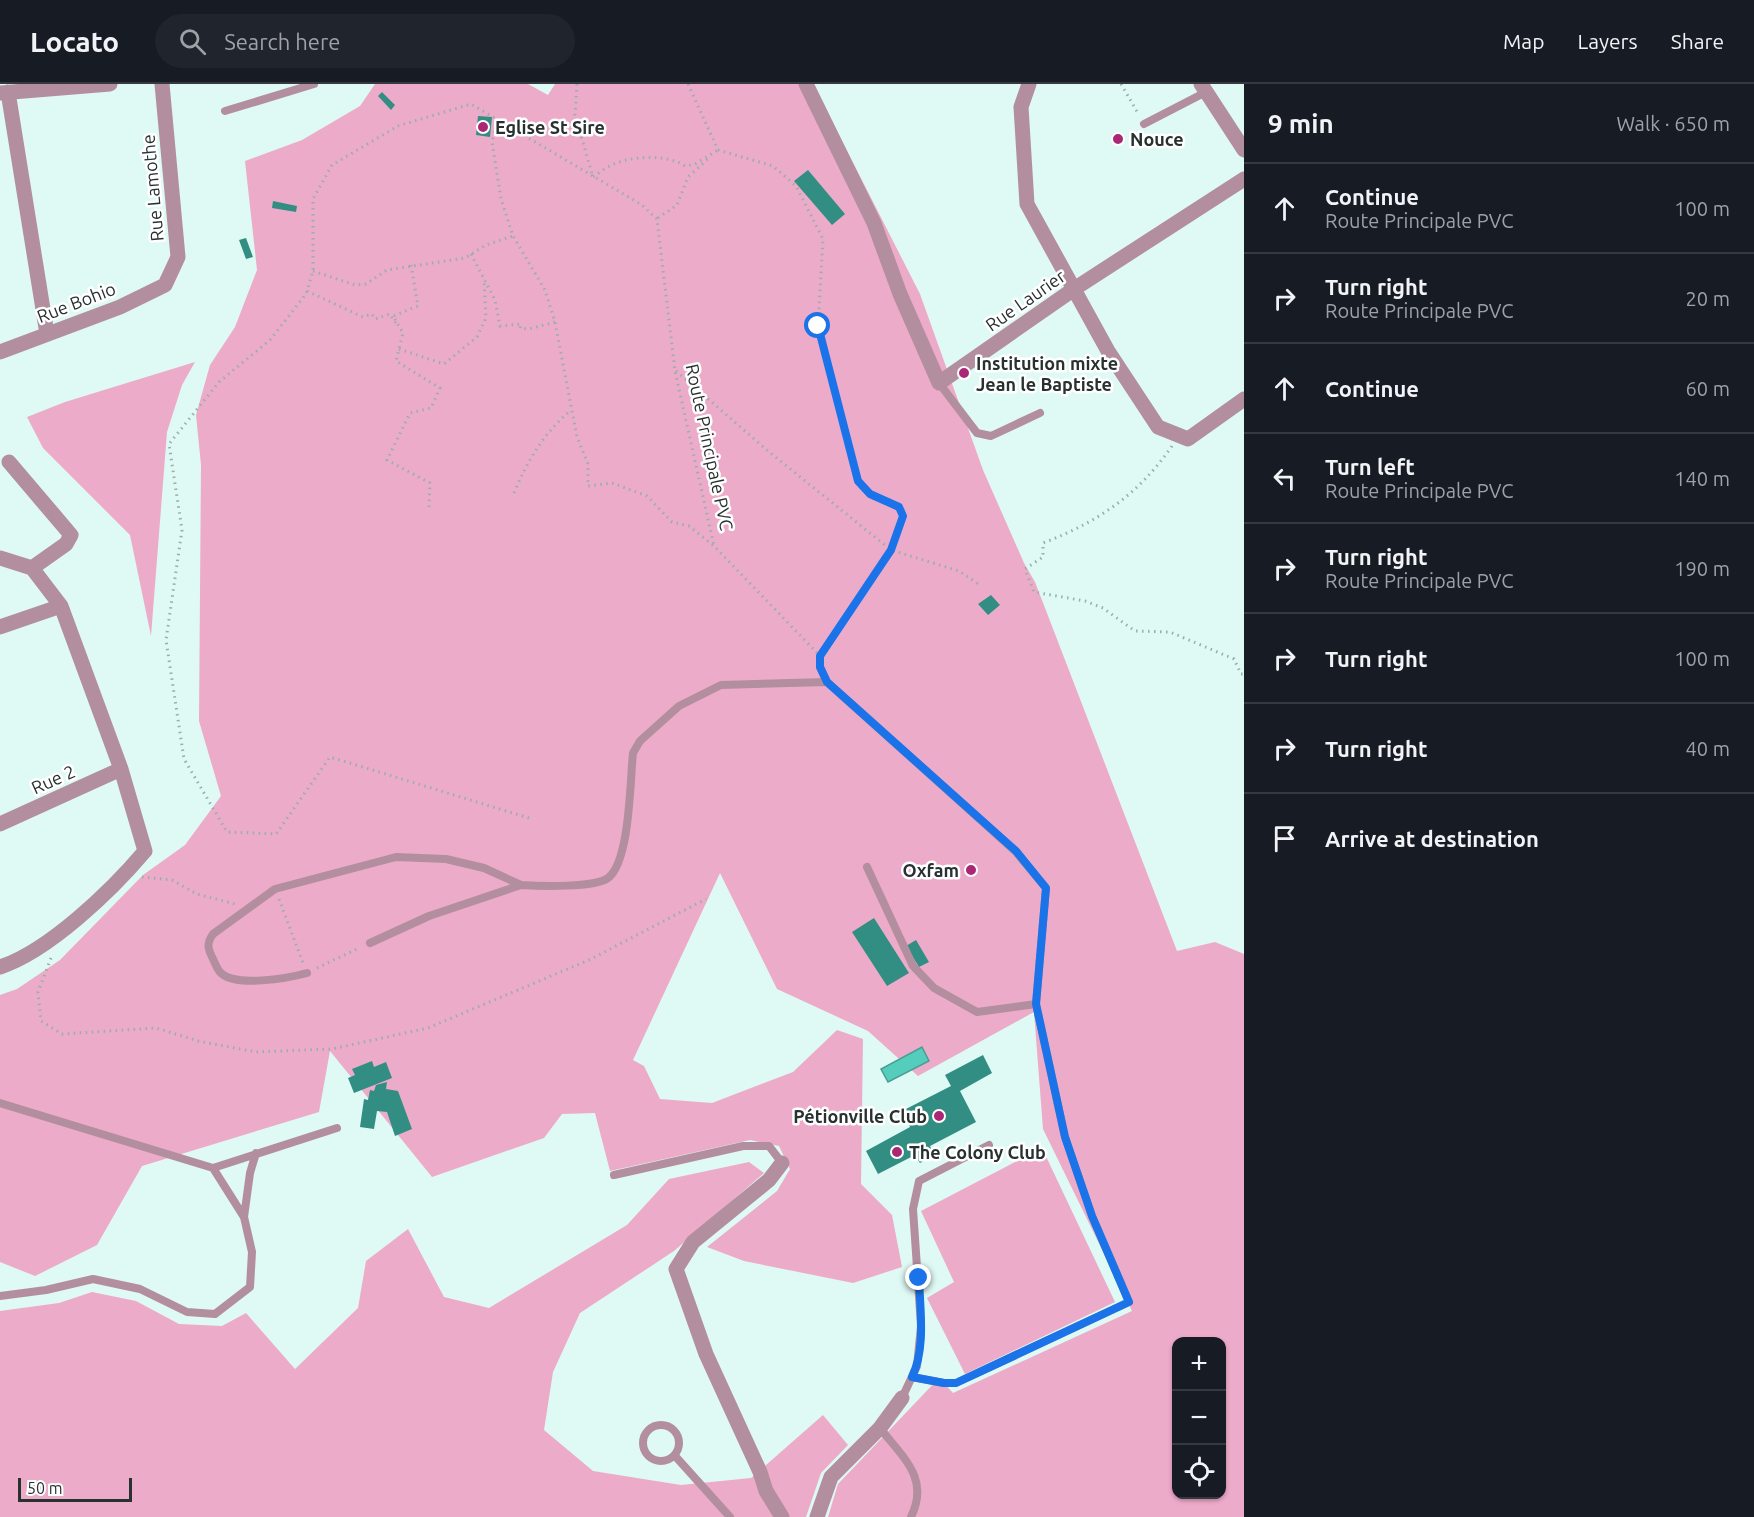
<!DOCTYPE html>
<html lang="en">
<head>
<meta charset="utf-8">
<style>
	:root { --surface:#171b24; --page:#20242c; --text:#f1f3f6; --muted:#9ea1a6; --line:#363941 }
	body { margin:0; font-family:Ubuntu,sans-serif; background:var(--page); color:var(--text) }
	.controls { position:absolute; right:18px; bottom:18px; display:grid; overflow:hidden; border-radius:12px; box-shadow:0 2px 4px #0004 }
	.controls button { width:54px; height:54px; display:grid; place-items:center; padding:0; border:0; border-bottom:2px solid var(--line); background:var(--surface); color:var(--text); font:30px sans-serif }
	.scale { position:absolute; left:18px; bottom:15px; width:114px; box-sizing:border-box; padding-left:6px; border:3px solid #27312f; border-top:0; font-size:16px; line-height:21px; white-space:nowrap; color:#27312f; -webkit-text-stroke:4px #fff; paint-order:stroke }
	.stop { position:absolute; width:18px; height:18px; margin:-14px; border:4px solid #1a73e8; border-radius:50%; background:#fff }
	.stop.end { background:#1a73e8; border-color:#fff; box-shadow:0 2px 6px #0008 }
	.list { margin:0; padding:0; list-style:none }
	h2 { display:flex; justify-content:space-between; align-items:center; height:78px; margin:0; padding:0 24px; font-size:26px }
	h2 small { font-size:20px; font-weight:400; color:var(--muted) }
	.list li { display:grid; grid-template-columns:39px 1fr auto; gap:18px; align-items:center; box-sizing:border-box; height:90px; padding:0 24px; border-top:2px solid var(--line) }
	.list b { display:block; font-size:22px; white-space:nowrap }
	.list p { margin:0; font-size:20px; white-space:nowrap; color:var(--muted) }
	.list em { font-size:20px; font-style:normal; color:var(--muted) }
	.icon { flex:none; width:33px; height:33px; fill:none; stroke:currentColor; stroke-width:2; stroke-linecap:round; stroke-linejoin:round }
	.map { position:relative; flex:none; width:1244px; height:1433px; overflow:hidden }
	header { display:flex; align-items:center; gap:36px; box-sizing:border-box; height:84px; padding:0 30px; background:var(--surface); border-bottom:2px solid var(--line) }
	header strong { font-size:28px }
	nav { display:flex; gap:33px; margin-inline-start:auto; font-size:21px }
	.search { width:420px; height:54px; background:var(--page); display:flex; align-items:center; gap:15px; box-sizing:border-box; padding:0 21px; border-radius:33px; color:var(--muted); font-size:22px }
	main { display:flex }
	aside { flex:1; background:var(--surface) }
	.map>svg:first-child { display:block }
	.green { fill:#edabca; fill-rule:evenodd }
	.water { fill:#55cdbc; stroke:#479e92; stroke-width:1.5 }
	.building { fill:#328e82 }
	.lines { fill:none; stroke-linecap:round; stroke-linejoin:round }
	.path { stroke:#9aaeaa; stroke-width:3; stroke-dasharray:1.5 4.5; stroke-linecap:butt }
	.lane { stroke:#b38e9f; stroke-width:8 }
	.street { stroke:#b38e9f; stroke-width:15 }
	.route { stroke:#1a73e8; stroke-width:8 }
	.poi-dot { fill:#a92774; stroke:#fff; stroke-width:2 }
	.labels { text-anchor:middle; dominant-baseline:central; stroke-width:5; stroke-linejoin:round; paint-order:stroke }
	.poi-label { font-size:18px; font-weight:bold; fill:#27312f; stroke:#fff; text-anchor:start }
	.street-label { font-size:18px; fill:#27312f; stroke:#fff }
</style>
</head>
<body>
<header>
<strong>Locato</strong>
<div class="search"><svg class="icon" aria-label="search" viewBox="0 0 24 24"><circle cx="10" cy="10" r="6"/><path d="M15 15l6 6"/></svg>Search here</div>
<nav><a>Map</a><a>Layers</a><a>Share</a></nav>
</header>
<main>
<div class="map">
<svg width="1244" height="1433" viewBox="0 0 1244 1433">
	<rect width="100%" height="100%" fill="#dff9f4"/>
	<!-- green -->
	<path class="green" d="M 375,0 L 528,0 L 548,11 L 555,0 L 813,0 L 920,210 L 983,386 L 1024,479 L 1035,498 L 1177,867 L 1215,858 L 1244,870 L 1244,1433 L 828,1433 L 838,1400 L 939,1294 L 953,1309 L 1132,1227 L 1043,1045 L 1034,928 L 918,992 L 868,947 L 777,905 L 720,789 L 633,976 L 644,982 L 660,1015 L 712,1019 L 793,988 L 837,946 L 863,955 L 861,1100 L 892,1131 L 902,1183 L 853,1199 L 744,1177 L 707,1163 L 777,1107 L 790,1085 L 779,1062 L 750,1056 L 610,1087 L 595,1029 L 562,1030 L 544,1054 L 432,1093 L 330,967 L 319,1028 L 142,1082 L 97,1161 L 35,1192 L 0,1178 L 0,911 L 17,905 L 60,876 L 143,791 L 185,761 L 221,712 L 199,637 L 201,381 L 196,331 L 210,281 L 235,243 L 257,186 L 245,77 L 302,56 L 360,22 ZM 1176,1258 L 1222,1258 L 1222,1410 L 1176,1410 Z
		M 195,278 L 182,301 L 167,348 L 151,552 L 130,451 L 43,364 L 27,333 L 65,318 Z
		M 1042,1064 L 1115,1218 L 965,1290 L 927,1214 L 954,1198 L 921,1127 Z
		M 749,1078 L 764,1089 L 674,1167 L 580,1229 L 553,1288 L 544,1346 L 593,1387 L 681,1401 L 751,1394 L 823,1331 L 848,1361 L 821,1389 L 806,1433 L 0,1433 L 0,1227 L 59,1219 L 92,1208 L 136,1217 L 179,1240 L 222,1242 L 246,1229 L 295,1285 L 358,1224 L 366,1177 L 408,1145 L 444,1213 L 489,1224 L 627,1141 L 669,1095 Z"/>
	<!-- water -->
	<path class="water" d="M 922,963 L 929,977 L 888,998 L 881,985 Z"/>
	<!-- building -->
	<path class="building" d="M 382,8 L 395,21 L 391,26 L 378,12 Z
		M 478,32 L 492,33 L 490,53 L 476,51 Z
		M 808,86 L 845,130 L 832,141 L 794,97 Z
		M 273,117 L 297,122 L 296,128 L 272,124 Z
		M 246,154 L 253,173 L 246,175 L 239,156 Z
		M 991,511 L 1000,521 L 988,531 L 978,520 Z
		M 874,834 L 909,889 L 887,902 L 852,848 Z
		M 916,856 L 929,878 L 919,883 L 906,862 Z
		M 983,971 L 992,989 L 960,1007 L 976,1038 L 930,1062 L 934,1071 L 920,1079 L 915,1071 L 878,1090 L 866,1067 L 910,1043 L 902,1027 L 951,1002 L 945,991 Z
		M 372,977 L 374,983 L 386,978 L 392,994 L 354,1009 L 348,994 L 355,991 L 352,985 Z
		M 387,998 L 386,1005 L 398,1007 L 412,1045 L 395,1052 L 387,1028 L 377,1027 L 374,1045 L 360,1043 L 364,1015 L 368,1016 L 370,1006 L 374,1007 L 376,1001 Z"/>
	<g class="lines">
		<!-- path -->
		<path class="path" d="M 577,0 L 575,31 L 593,93 C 599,89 606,83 614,80 C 632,72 668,70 685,82 L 695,80 L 718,66
			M 688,0 L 718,66
			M 1121,0 L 1139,31
			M 497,36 L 492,58 L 501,115 L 513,152 L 545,206 L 555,238 L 577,353 L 588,380 L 588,402 L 612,399 L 647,412 L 672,438 L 689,442 L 714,462 L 820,572
			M 718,66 L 773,82 L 796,102 L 823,155 L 818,242 L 858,397 L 870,410 L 899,423 L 903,432 L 891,466 L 820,572
			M 658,134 L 677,121 L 688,93 L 710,73
			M 471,170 L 495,216 L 500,242 L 521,240 L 520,244 L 529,245 L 555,238
			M 411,181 L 418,222 L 393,232 L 403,249 L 396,277 L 440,304 L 431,324 L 410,329 L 387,376 L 430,399 L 429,423
			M 313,187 L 355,201 L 366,200 L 387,186 L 465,174 L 486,161 L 513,152
			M 307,207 L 363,233 L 372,230 L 375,235 L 390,230 L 397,241
			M 399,265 L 444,280 L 477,253 L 486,234 L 484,195
			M 676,287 L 768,367 L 891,466 L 959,487 L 980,501
			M 1172,362 C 1138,411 1098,438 1043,459 L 1043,473 L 1025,485 L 1034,508 L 1085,517 L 1103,524 L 1135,547 L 1170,548 L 1234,575 L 1241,590 L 1244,590
			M 514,409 C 528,376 543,350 571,326
			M 529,734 L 330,673 L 276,750 L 227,748 L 184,675 L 166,556 L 182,446 L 169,360 L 219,298 L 270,256 L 306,210 L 313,187 L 313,115 L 332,81 L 398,42 L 471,20 L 642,121 L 657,135 L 675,287 L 714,462
			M 142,793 L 172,796 L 197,810 L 235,820
			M 279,815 L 303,879
			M 51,874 L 38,908 L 41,937 L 62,950 L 156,944 L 198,957 L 256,968 L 332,965 L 428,944 L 589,876 L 706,815
			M 317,884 L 359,864"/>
		<!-- lane -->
		<path class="lane" d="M 225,27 L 314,0
			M 1144,40 L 1206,8
			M 939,299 L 977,349 L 991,352 L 1040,329
			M 820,583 L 827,598 L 1015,767 L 1046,804 L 1036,920 L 1065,1053 L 1092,1132 L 1129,1218 L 956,1299 L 944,1299 L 912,1293
			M 867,783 L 913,882 L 934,904 L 977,928 L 1036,920
			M 521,801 C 539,802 595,804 608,794 C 630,778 630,696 633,669 L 640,657 L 679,622 L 721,601 L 827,598
			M 307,889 C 289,894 234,904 220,888 C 217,885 215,879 213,875 C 208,865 206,860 213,850 L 275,805 L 396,773 L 446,775 L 484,784 L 521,801 L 429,832 L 370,859
			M 0,1019 L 213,1084 L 244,1133 L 252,1168 L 250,1203 L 215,1230 L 187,1228 L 140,1205 L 93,1195 L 46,1206 L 0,1212
			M 213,1084 L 337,1044
			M 614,1091 L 743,1062 L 769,1062 L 782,1079
			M 244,1133 L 250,1089 L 256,1069
			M 902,1314 L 917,1282 L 921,1242 L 913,1125 L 919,1097 L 989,1061
			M643 1359a18 18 0 1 1 36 0a18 18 0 1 1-36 0Z
			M 880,1344 C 903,1374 930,1394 911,1433
			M 676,1373 L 730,1433"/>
		<!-- street -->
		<path class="street" d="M 806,0 L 874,139 L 900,210 L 939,299 L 1074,205 L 1244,95
			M 1029,0 L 1021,23 L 1027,120 L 1108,267 L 1158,343 L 1188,355 L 1244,315
			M 1201,0 L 1244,66
			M 8,8 L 47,250
			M 0,9 L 110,0
			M 0,268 L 120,223 L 165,201 L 178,173 L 162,0
			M 9,378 L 71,451 L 66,460 L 32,484
			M 0,474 L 32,484 L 61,522 L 121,685 L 145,767 C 112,806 49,867 0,883
			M 0,543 L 61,522
			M 0,740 L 121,685
			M 782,1433 L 766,1407 L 760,1388 L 706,1270 L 676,1185 L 693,1158 L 769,1096 L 782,1079
			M 817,1433 L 831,1393 L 880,1344 L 902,1314"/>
	</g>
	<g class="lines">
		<!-- route -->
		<path class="route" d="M 818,242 L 858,397 L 870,410 L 899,423 L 903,432 L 891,466 L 820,572 L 820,583 L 827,598 L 1016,767 L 1046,804 L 1036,920 L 1065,1053 L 1092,1132 L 1129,1218 L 956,1299 L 944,1299 L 912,1293 C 926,1264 920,1226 919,1194"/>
	</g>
	<!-- markers -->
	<g class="poi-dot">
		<circle cx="483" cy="43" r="6"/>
		<circle cx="1118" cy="55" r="6"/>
		<circle cx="964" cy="289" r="6"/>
		<circle cx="971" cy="786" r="6"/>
		<circle cx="939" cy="1032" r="6"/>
		<circle cx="897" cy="1068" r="6"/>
	</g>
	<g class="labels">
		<!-- poi labels -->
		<g class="poi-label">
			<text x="495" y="43">Eglise St Sire</text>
			<text x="1130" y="55">Nouce</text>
			<text x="976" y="279">Institution mixte<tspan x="976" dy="21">Jean le Baptiste</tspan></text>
			<text x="959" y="786" text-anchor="end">Oxfam</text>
			<text x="927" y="1032" text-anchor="end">Pétionville Club</text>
			<text x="909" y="1068">The Colony Club</text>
		</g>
		<!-- street labels -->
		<g class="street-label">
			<text transform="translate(152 104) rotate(-95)">Rue Lamothe</text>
			<text transform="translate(1025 216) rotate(-35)">Rue Laurier</text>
			<text transform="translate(76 218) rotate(-21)">Rue Bohio</text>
			<text transform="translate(710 363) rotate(78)">Route Principale PVC</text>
			<text transform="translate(53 695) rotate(-24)">Rue 2</text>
		</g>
	</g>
</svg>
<div class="controls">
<button>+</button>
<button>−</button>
<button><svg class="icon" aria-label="locate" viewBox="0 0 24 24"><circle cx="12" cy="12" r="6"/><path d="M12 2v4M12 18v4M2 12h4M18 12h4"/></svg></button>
</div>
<div class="scale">50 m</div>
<div class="stop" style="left:818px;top:242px"></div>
<div class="stop end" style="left:919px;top:1194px"></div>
</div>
<aside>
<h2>9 min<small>Walk · 650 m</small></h2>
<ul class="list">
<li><svg class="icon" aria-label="ahead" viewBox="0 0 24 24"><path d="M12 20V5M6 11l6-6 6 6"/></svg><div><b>Continue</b><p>Route Principale PVC</p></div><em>100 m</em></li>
<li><svg class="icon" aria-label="right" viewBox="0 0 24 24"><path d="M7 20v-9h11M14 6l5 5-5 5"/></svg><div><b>Turn right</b><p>Route Principale PVC</p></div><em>20 m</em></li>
<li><svg class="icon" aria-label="ahead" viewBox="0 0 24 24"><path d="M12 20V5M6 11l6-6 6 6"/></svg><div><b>Continue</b></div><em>60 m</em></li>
<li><svg class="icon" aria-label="left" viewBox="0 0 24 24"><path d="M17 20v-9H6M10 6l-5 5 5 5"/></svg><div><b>Turn left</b><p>Route Principale PVC</p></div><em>140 m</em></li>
<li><svg class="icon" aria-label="right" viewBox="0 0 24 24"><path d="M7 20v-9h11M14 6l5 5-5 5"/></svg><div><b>Turn right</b><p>Route Principale PVC</p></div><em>190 m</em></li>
<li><svg class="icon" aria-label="right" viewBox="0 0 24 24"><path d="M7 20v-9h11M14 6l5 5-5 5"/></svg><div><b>Turn right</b></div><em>100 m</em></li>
<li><svg class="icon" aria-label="right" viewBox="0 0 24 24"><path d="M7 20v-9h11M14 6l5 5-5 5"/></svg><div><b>Turn right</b></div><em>40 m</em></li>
<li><svg class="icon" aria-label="arrive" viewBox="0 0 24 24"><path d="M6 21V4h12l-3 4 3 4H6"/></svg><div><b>Arrive at destination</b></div></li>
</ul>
</aside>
</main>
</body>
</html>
